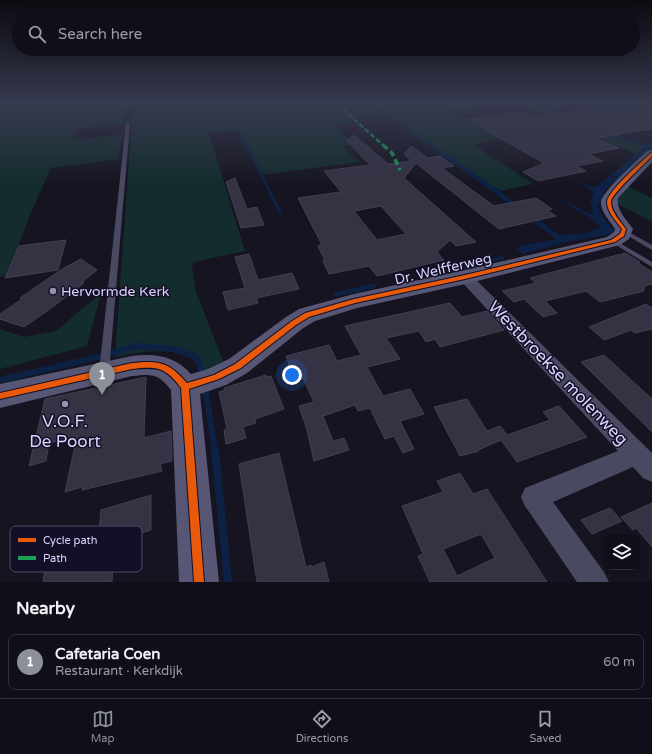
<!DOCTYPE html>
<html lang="en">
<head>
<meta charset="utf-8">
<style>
	:root { --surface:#100f19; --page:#191822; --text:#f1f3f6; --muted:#9c9ca2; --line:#302f38; --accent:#8c9099 }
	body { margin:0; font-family:"Varela Round",sans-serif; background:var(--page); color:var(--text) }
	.controls { position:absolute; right:12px; bottom:12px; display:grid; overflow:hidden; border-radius:8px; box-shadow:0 2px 10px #0003 }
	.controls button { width:36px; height:36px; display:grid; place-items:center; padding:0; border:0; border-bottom:1px solid var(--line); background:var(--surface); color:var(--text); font:20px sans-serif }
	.you { position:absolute; left:292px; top:375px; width:14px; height:14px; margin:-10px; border:3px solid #fff; border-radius:50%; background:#1a73e8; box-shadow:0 0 0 6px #1a73e833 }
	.badge { display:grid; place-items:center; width:26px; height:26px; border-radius:50%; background:var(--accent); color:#fff; font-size:13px; font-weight:700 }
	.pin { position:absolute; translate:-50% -33px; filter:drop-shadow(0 1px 2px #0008) }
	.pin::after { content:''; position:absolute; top:21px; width:14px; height:12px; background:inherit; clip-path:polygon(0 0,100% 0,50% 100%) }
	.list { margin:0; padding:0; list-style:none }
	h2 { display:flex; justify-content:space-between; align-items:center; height:52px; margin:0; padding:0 16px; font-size:17px }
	h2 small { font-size:13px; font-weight:400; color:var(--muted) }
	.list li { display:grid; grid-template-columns:26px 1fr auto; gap:12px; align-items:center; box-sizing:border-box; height:56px; margin:0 8px 8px; padding:0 8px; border:1px solid var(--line); border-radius:8px }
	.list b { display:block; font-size:15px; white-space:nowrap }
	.list p { margin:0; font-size:13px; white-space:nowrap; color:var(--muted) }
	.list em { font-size:13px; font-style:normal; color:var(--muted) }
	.icon { flex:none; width:22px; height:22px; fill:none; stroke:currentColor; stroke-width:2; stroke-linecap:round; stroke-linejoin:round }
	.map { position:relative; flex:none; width:652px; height:582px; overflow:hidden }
	.search { position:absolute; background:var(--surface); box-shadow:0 2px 10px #0003; left:12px; right:12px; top:12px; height:44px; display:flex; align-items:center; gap:10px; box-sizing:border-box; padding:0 14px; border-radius:22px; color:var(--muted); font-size:15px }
	.sheet { height:116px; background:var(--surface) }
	nav { display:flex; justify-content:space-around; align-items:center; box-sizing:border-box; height:56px; border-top:1px solid var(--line); background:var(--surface); font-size:11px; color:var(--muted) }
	nav a { display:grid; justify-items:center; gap:2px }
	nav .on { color:var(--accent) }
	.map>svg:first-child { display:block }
	.green { fill:#132c2d }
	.water { fill:#0d2144 }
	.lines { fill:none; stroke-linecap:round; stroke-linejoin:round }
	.stream-far5 { stroke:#0d2144; stroke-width:2.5 }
	.stream-far4 { stroke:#0d2144; stroke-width:3 }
	.stream-far3 { stroke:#0d2144; stroke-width:3.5 }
	.stream-far2 { stroke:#0d2144; stroke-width:4.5 }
	.stream-far1 { stroke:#0d2144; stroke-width:6 }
	.stream { stroke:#0d2144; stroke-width:8 }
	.canal { fill:#0d2144; fill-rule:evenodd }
	.building { fill:#343243; stroke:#433f54; fill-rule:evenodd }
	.lane { fill:#4a4962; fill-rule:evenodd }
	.street { fill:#4a4962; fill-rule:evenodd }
	.secondary { fill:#575674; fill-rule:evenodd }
	.quiet-far1 { stroke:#1a9f57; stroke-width:2.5; stroke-dasharray:5 2.5; stroke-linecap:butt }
	.quiet { stroke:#1a9f57; stroke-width:3.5; stroke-dasharray:6 3.5; stroke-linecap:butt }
	.cycleway-casing { stroke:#130f26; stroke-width:2 }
	.cycleway { fill:#e8590c; fill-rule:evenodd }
	.poi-dot { fill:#9591b1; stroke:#130f26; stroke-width:1.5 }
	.labels { text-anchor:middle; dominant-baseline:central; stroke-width:3; stroke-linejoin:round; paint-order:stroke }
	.street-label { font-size:14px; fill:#d9d4ff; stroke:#130f26 }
	.poi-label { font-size:14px; fill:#d9d4ff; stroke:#130f26; text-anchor:start }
	.near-street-label { font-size:17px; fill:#d9d4ff; stroke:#130f26 }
	.near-poi-label { font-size:17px; fill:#d9d4ff; stroke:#130f26 }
	.key { fill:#130f26; stroke:#4e4a67; stroke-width:1 }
	.key-label { font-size:11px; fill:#d9d4ff }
</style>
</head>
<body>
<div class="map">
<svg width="652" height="582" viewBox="0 0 652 582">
	<rect width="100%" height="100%" fill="#161421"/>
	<!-- green -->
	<path class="green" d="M 0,104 L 126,104 L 123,124 L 77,129 L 73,140 L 122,135 L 119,159 L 51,168 L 29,217 L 8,275 L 0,277 Z
		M 133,104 L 369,104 L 384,114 L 351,120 L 354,123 L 334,125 L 353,144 L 342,146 L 359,162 L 261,175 L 238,131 L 209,133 L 245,251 L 198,261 L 192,264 L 195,289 L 223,361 L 207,372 C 202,368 196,361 190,358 C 168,346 138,352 115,357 Z
		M 372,104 L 474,104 L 481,107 L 448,111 L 499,139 L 473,145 L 533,184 L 500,191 Z
		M 517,104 L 563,104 L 570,106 L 553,109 L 631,140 L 652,147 L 641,156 Z
		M 627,186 L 652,198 L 652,222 L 616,203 L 621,193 Z
		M 101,293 L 87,346 L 0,369 L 0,329 L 24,337 L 56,331 Z"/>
	<!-- water -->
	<path class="water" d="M 369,104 L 372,104 L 483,179 L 559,235 L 583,234 L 600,228 L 600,227 L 597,223 L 582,213 L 472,145 L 474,145 L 558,198 L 590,214 L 593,214 L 591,201 L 595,193 L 579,182 L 597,188 L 604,182 L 609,185 C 590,206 599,211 614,231 L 610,234 L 566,242 L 523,254 L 515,249 C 528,241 542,244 556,239 L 489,189 Z"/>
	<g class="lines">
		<!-- stream-far5 -->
		<path class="stream-far5" d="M 547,104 L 545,108 L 564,116
			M 237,128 L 246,146
			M 606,133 L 617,138 L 650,146"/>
		<!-- stream-far4 -->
		<path class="stream-far4" d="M 246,145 L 273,198
			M 646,145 L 651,146"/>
		<!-- stream-far3 -->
		<path class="stream-far3" d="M 272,197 L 280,212
			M 477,264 L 502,258"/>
		<!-- stream-far2 -->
		<path class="stream-far2" d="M 466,267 L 481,263
			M 336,294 L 374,286
			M 133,347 L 137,346 L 153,347"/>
		<!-- stream-far1 -->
		<path class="stream-far1" d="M 140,346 L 176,349 L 196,357 L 204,376
			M 0,380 L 102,356 L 136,346
			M 205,387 L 215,451"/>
		<!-- stream -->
		<path class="stream" d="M 215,450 L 228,582"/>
		<!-- canal -->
		<path class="canal" d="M 652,142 L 652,150 L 605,190 L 600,204 L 592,204 L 590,201 L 596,187 L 649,143 Z"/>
	</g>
	<!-- building -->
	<path class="building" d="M 629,104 L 638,104 L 652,108 L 652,129 L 595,138 L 619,148 L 588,154 L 603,161 L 576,166 L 586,171 L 538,181 L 523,172 L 544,163 L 466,119 L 524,112 L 534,117 Z
		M 354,135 L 388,164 L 412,161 L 404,154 L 411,146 L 428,158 L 440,156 L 454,166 L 442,168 L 494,206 L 536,198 L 552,209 L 547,210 L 556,216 L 499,229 L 416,163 L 404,178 L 476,242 L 456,246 L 450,240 L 437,252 L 444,260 L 377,276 L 369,266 L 329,274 L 323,261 L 325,261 L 318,246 L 322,245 L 298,198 L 341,192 L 324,171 L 370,165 L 347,141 ZM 381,206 L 406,234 L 377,240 L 354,211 Z
		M 235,178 L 247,209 L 257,207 L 264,225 L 241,228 L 226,182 Z
		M 66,240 L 58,270 L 5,278 L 19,246 Z
		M 625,253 L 640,262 L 638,263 L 652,272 L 652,284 L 644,286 L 644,291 L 600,302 L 586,291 L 545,301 L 557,313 L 543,317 L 524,299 L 514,302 L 502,291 L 536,283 L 530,278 Z
		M 249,254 L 258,280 L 292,273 L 299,289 L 256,298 L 258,303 L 228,310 L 223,292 L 245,288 L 235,257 Z
		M 81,259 L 97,270 L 82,282 L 84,283 L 50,309 L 24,327 L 0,319 L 0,314 L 22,299 L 20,298 L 62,269 Z
		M 450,303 L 462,317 L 487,311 L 504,330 L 440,347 L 435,339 L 426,342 L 419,331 L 386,338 L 400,359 L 367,367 L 383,396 L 410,389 L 424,414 L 400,421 L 414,449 L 403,453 L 394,436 L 385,439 L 370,408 L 358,411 L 355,405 L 323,416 L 333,441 L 344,438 L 349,450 L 314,461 L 307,430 L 299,406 L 314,402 L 303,378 L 295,380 L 286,356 L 329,345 L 337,361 L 361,355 L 345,326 Z
		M 646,304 L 652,308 L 652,329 L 635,333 L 631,330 L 604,340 L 589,327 Z
		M 604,355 L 652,399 L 652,432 L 581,362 Z
		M 266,375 L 266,377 L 271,376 L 284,409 L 255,419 L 256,423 L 243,427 L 246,438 L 226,444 L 224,430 L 227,429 L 219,392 L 225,390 L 224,388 Z
		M 146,377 L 144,438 L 171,431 L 172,461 L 160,464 L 162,471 L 82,490 L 82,487 L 65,492 L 77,436 L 49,443 L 46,461 L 29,466 L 45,399 Z
		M 467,399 L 487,431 L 500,426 L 507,435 L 550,420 L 543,412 L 559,406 L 587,437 L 517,462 L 501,440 L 478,450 L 479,451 L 460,456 L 434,407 Z
		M 279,453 L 306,567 L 311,565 L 312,567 L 324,562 L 329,582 L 257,582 L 239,464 Z
		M 460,473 L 473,494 L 487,489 L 547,582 L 430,582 L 418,556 L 423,554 L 402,506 L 443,492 L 437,481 ZM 481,534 L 495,558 L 457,576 L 443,549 Z
		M 151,495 L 151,530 L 114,542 L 112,582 L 43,582 L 47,554 L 48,554 L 49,547 L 72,540 L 71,553 L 98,544 L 101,510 Z
		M 652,503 L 652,547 L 636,528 L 633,530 L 621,517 Z
		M 610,508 L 622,521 L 592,534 L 581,520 Z"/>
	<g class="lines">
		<!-- lane -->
		<path class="lane" d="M 128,122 L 130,123 L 109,372 L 107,375 L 104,376 L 101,375 L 99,372 L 126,123 Z
			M 623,229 L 652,245 L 652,250 L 621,232 L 620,231 Z
			M 613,239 L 652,262 L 652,267 L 611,242 L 610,241 Z"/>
		<!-- street -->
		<path class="street" d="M 465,272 L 470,274 L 652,453 L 652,482 L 643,478 L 633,467 L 553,502 L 604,572 L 609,582 L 577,582 L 525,506 L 521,497 L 525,488 L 618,451 L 460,280 L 457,277 L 460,274 Z"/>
		<!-- secondary -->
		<path class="secondary" d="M 652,150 L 652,162 L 618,198 C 616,210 627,220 633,229 L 629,239 L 620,245 L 465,284 L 357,308 L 315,321 L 302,329 L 247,373 L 226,385 L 200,394 L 219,582 L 179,582 L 171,390 C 158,373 152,374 132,376 L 0,408 L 0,384 L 132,356 C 155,353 175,356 191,374 L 208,369 L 229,359 L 286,317 L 299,309 L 354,294 L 465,270 L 607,237 L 614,232 L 615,229 C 610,221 600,211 601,202 C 602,191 638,160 647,151 Z"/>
		<!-- quiet-far1 -->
		<path class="quiet-far1" d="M 337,104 L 384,146"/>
		<!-- quiet -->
		<path class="quiet" d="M 383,145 L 392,153 L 400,170"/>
		<!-- cycleway casing -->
		<g class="cycleway-casing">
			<path id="cycleway" d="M 651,153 L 652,153 L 652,156 C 645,164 611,194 611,202 C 611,212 621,222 626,229 L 624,236 L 615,242 L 465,279 L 355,303 L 309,317 L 296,325 L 241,368 L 219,379 L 189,389 L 204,582 L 194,582 L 181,388 C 165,367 158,366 132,369 L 0,399 L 0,393 L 132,363 C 159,360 169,362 187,383 L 214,375 L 235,364 L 292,321 L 305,313 L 354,299 L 465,275 L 611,240 L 620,234 L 622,229 C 616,221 607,212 607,202 C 607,192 642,161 651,153 Z"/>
		</g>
		<!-- cycleway -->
		<use href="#cycleway" class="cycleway"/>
	</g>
	<!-- sky -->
	<linearGradient id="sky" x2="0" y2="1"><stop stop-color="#0c0b12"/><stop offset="0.56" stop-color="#363a4e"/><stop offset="1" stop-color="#363a4e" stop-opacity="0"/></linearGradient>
	<rect width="652" height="185" fill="url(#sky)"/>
	<!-- markers -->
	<g class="poi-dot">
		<circle cx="53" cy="291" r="4"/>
		<circle cx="65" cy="404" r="4"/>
	</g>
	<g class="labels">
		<!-- street labels -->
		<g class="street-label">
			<text transform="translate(443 269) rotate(-13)">Dr. Welfferweg</text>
		</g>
		<!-- poi labels -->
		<g class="poi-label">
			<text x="61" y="291">Hervormde Kerk</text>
		</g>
		<!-- near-street labels -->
		<g class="near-street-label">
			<text transform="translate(558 373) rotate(46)">Westbroekse molenweg</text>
		</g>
		<!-- near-poi labels -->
		<g class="near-poi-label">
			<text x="65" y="421">V.O.F.<tspan x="65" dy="20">De Poort</tspan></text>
		</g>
	</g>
	<!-- legend -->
	<rect x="10" y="526" width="132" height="46" rx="6" class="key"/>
	<rect x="18" y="538" width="18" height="4" fill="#e8590c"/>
	<rect x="18" y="556" width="18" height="4" fill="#1a9f57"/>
	<g class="key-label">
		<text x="43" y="544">Cycle path</text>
		<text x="43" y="562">Path</text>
	</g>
</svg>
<div class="controls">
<button><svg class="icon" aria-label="layers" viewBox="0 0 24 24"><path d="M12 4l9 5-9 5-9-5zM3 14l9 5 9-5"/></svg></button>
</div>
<div class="you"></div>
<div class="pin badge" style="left:102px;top:395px">1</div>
<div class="search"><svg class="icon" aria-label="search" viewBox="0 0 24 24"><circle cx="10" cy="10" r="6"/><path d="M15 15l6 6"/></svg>Search here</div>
</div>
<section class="sheet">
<h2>Nearby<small></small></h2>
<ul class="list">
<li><span class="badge">1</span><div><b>Cafetaria Coen</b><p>Restaurant · Kerkdijk</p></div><em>60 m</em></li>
</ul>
</section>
<nav>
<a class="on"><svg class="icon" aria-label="map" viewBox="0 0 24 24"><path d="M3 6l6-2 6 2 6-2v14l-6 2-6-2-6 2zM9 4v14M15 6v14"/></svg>Map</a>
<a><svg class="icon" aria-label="directions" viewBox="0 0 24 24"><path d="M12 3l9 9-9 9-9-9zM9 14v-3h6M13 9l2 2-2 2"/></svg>Directions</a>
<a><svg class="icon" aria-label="saved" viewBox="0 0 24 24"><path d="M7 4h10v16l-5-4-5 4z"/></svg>Saved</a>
</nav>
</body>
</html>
